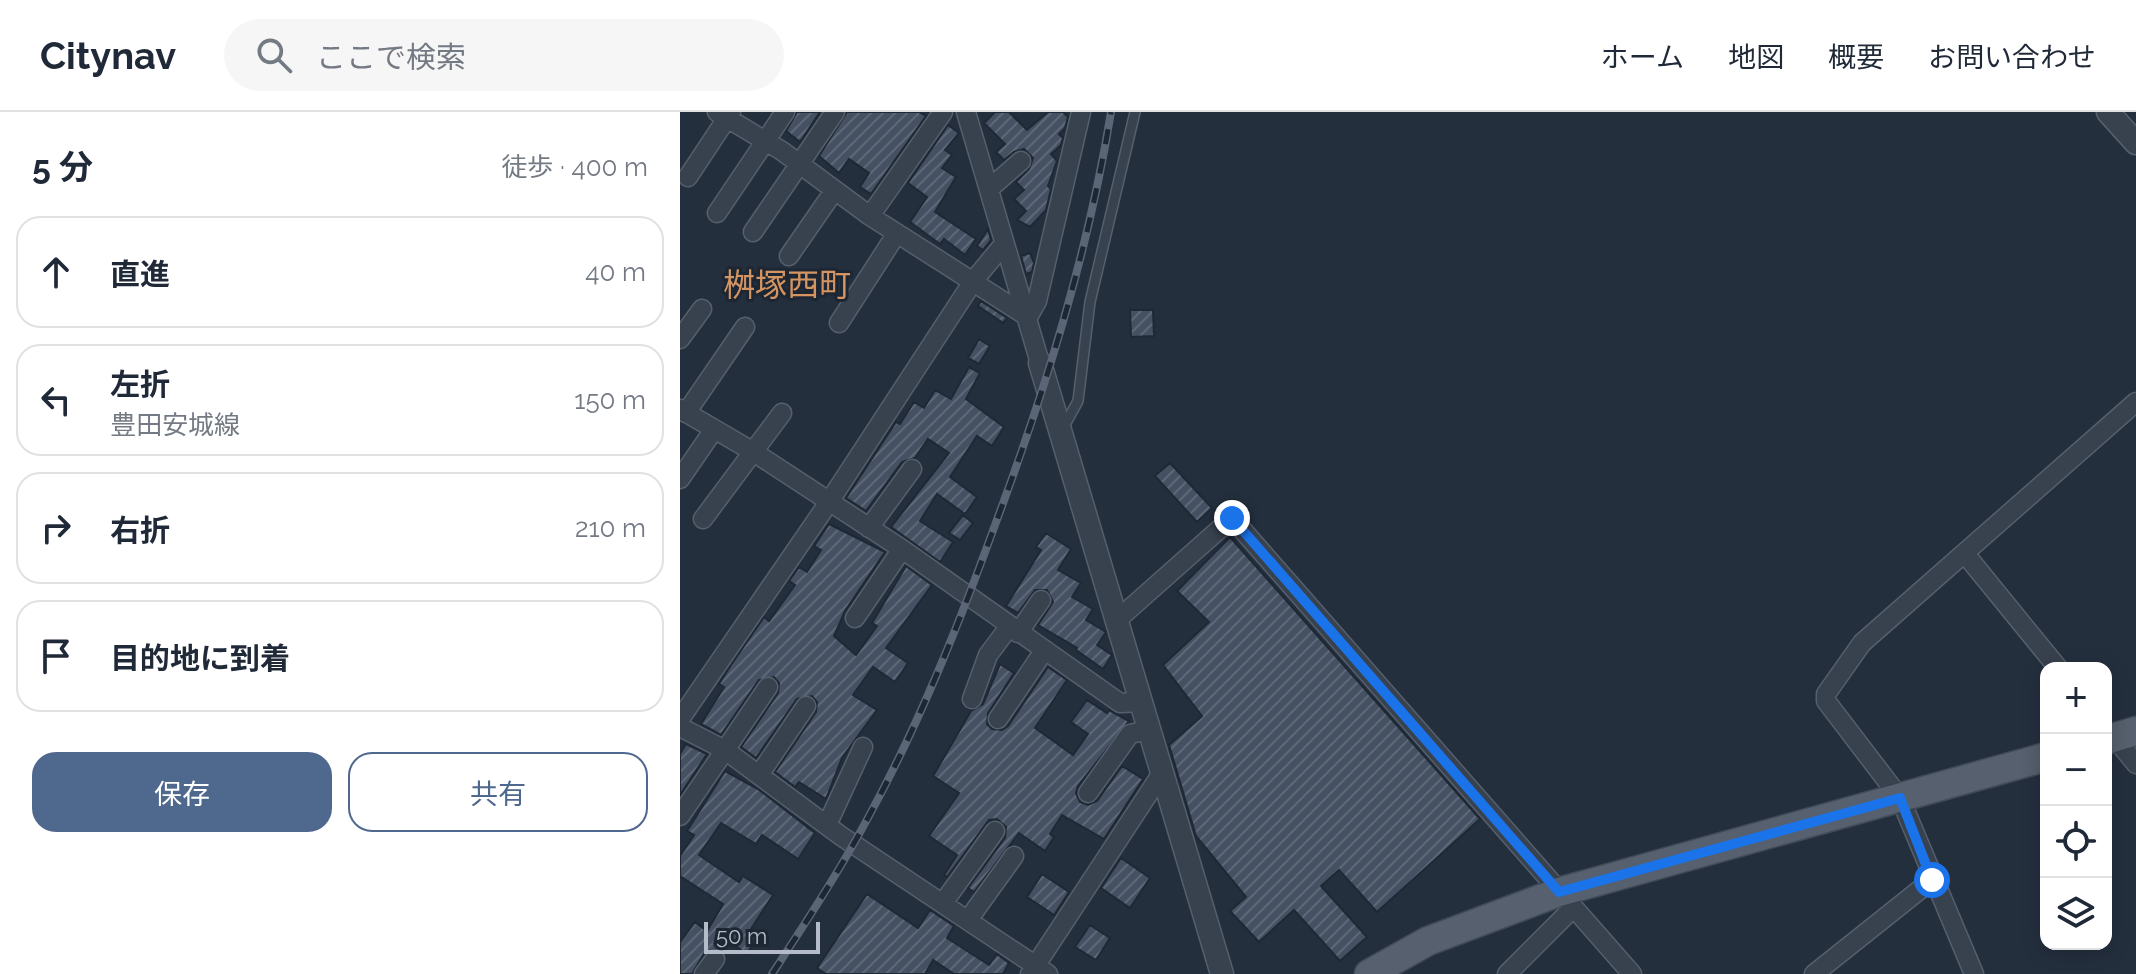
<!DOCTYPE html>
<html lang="ja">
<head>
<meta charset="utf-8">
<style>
	:root { --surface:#fff; --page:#f6f6f7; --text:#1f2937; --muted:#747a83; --line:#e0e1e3; --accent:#4f688e }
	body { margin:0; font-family:Raleway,"Noto Sans JP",sans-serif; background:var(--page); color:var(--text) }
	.controls { position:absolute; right:24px; bottom:24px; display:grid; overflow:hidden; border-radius:16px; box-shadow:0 4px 20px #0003 }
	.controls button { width:72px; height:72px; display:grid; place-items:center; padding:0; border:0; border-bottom:2px solid var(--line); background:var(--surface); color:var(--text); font:40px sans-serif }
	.scale { position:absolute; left:24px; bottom:20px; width:116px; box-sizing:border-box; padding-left:8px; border:4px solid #b4bcc9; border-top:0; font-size:22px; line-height:28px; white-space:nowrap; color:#b4bcc9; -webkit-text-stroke:6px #1d2633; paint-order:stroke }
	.stop { position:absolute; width:24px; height:24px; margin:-18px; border:6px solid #1a73e8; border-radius:50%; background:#fff }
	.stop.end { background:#1a73e8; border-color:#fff; box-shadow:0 2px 8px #0008 }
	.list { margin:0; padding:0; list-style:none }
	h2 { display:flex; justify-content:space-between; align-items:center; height:104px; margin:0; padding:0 32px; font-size:34px }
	h2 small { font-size:26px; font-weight:400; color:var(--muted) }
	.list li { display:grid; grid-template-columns:52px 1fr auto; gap:24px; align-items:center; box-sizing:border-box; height:112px; margin:0 16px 16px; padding:0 16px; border:2px solid var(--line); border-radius:24px }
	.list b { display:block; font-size:30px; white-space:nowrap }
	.list p { margin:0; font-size:26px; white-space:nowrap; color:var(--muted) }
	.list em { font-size:26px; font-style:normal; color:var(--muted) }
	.actions { display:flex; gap:16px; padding:24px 32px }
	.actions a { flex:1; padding:18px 0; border:2px solid var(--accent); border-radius:24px; text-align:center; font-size:28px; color:var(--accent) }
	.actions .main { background:var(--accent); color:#fff }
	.icon { flex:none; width:44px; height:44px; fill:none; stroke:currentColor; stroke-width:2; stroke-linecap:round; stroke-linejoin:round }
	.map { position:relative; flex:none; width:1456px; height:862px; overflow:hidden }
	header { display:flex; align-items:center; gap:48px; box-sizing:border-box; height:112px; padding:0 40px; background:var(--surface); border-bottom:2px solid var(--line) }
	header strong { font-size:38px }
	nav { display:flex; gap:44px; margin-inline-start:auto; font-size:28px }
	.search { width:560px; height:72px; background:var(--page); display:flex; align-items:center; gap:20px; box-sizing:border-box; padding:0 28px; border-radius:44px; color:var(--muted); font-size:30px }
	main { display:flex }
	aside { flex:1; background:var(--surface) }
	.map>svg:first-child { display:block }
	.building { fill:url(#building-hatch); stroke:#1f2835; stroke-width:2 }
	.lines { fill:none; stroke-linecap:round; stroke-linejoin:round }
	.service-casing { stroke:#565f6c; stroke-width:12 }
	.minor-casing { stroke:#565f6c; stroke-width:21 }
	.tertiary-casing { stroke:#565f6c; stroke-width:25 }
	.primary-casing { stroke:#414a57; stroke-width:31 }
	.service { stroke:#38414e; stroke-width:9 }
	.minor { stroke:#38414e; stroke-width:18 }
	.tertiary { stroke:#38414e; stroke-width:22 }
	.primary { stroke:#56606e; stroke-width:28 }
	.rail-casing { stroke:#5a6575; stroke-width:8 }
	.rail { stroke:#1d2633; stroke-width:5; stroke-dasharray:15; stroke-linecap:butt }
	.route { stroke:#1a73e8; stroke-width:10 }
	.labels { text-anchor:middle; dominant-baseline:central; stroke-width:6; stroke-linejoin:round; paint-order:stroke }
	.quarter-label { font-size:32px; fill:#d59563; stroke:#1d2633 }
</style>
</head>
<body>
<header>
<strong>Citynav</strong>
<div class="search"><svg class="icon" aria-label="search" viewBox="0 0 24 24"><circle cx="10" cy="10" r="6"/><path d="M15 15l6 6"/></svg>ここで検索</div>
<nav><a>ホーム</a><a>地図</a><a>概要</a><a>お問い合わせ</a></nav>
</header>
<main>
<aside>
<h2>5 分<small>徒歩 · 400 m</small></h2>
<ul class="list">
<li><svg class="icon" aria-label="ahead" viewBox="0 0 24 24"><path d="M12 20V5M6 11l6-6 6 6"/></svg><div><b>直進</b></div><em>40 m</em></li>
<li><svg class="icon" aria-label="left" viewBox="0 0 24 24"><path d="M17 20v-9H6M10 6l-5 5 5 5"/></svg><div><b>左折</b><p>豊田安城線</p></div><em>150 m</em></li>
<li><svg class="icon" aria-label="right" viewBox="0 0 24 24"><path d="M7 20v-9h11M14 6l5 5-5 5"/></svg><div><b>右折</b></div><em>210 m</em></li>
<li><svg class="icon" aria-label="arrive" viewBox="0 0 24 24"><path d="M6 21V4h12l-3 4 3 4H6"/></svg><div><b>目的地に到着</b></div></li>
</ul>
<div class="actions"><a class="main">保存</a><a>共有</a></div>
</aside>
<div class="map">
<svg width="1456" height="862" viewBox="0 0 1456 862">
	<defs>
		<pattern id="building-hatch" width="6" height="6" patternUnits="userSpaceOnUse" patternTransform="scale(2)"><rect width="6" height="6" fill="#455162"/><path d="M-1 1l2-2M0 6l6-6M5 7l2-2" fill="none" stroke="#5d6877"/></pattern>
	</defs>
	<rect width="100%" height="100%" fill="#242f3e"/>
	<!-- building -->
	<path class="building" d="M 117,0 L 140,0 L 120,30 L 106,19 Z
		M 167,0 L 239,0 L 246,4 L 191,82 L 180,75 L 189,61 L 169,47 L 159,61 L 139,44 Z
		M 315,0 L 329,0 L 347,18 L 368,0 L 383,0 L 388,5 L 385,16 L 379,22 L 383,26 L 381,33 L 371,42 L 377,49 L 368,74 L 371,77 L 366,98 L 350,115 L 337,108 L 346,99 L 334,87 L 344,78 L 336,70 L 349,57 L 353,46 L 344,37 L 334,40 L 324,48 L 316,40 L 325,32 L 304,11 Z
		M 268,13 L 279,21 L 265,38 L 272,43 L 262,56 L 276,65 L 255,100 L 296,127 L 285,143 L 264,127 L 260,132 L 230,110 L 247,85 L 228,71 Z
		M 308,117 L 311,128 L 303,138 L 297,134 Z
		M 350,141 L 354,151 L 352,160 L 346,162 L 341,144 Z
		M 301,189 L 327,206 L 323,211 L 298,194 Z
		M 450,198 L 473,198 L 474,224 L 451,225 Z
		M 299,227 L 310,234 L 299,252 L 288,246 Z
		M 289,255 L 300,261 L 286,287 L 324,315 L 312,334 L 297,324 L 270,365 L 297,385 L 285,402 L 257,382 L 240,409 L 273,430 L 260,450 L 211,415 L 269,341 L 248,327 L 235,346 L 222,350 L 186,399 L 166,386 L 216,310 L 220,312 L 234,290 L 244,296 L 255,278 L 271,287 Z
		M 490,351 L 532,396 L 517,410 L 475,364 Z
		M 283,403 L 293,411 L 280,428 L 269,421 Z
		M 149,412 L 205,440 L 165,499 L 154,524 L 176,543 L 197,514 L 192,511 L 226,454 L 252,473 L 206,536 L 228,551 L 215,570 L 193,555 L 173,583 L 197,598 L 162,646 L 146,687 L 119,670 L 115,675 L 95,660 L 136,600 L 137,590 L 132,584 L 117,587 L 76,646 L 61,635 L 98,581 L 99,571 L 94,565 L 79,568 L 41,623 L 21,612 L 44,575 L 39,572 L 51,553 L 84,505 L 89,509 L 115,473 L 109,469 L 119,455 L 127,460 L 141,438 L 134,434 Z
		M 366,421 L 391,437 L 378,458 L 401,471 L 392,485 L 413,497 L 406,508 L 426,520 L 417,533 L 432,543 L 423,557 L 396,538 L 397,536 L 358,513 L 373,490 L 367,478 L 355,478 L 338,501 L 326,494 L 361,438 L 356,435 Z
		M 550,425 L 800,707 L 697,800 L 659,758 L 641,774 L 687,825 L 660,849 L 614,798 L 579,830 L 550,799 L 566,785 L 516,724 L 489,633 L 522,604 L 483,553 L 529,510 L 497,479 Z
		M 320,552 L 334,561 L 308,601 L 307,612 L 312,617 L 322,618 L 328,614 L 368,555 L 387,568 L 355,616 L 379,633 L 393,643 L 408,622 L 391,610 L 407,588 L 427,601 L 429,598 L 449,609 L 398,674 L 396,681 L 400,690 L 408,693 L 417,689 L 442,654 L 463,667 L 424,727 L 382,703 L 370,722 L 374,725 L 365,739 L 339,721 L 294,780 L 288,776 L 325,726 L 326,715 L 317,707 L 309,708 L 267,765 L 264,763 L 277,743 L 249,724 L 279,681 L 253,664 L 291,599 L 303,592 Z
		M 6,632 L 27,642 L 0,683 L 0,642 Z
		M 45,659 L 78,677 L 135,721 L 118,747 L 82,723 L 76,732 L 41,711 L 19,743 L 59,770 L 63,764 L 93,783 L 71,817 L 80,824 L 66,842 L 45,825 L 39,836 L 25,840 L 12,862 L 0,862 L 0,830 L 15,810 L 27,819 L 43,792 L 0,764 L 0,744 L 14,723 L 7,719 Z
		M 441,746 L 470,766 L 450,796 L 421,776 Z
		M 362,762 L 389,780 L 374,803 L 347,785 Z
		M 187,782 L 238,816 L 250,798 L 274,814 L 267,826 L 309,853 L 317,842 L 329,851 L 323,862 L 274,862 L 253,848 L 245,862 L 146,862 L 137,856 Z
		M 410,813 L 430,826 L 416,848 L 395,835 Z"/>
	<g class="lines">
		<!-- service casing -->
		<g class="service-casing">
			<path id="service" d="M 382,318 L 398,289 L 410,190 L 455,0"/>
		</g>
		<!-- minor casing -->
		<g class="minor-casing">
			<path id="minor" d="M 37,0 L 102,39 L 190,104 L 348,205 L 357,189 L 401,0
				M 286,0 L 360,251
				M 8,65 L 51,0
				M 309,77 L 341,49
				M 37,101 L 105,0
				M 190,104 L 263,0
				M 73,120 L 155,0
				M 109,144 L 154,79
				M 159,211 L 217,121
				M 0,227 L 22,197
				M 0,297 L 72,339 L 222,437 L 440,591 L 461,590
				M 6,301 L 65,215
				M 0,367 L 33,319
				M 23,407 L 102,301
				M 189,416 L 232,357
				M 1286,443 L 1378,556
				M 175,506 L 222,437
				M 437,508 L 552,406 L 952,862
				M 338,521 L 361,488
				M 292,587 L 308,543 L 329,515
				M 0,607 L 149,390 L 294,168 L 324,132
				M 318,607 L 364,539
				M 0,615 L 45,638 L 161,724 L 368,862
				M 1430,620 L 1456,652
				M 79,663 L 126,594
				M 408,681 L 450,622 L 469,618
				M 0,704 L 88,575
				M 147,713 L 183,635
				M 263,791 L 315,719
				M 288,808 L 334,744
				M 24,862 L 35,847
				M 350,862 L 482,661
				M 827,862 L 892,797
				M 1134,862 L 1252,768
				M 1294,862 L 1220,686 L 1146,589 L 1146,582 L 1182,531 L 1456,290"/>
		</g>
		<!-- tertiary casing -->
		<g class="tertiary-casing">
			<path id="tertiary" d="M 1428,0 L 1456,31
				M 360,251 L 542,862"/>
		</g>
		<!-- primary casing -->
		<g class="primary-casing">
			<path id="primary" d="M 1426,628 L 1456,619
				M 689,862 L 748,829 L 879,780 L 1366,645"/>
		</g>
		<!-- service -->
		<use href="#service" class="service"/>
		<!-- minor -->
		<use href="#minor" class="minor"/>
		<!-- tertiary -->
		<use href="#tertiary" class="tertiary"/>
		<!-- primary -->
		<use href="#primary" class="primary"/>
		<!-- rail casing -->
		<g class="rail-casing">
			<path id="rail" d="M 92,862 C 126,810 161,757 190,702 C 240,610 279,512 315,413 C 365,279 408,142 431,0"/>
		</g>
		<!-- rail -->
		<use href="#rail" class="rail"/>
	</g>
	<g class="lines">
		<!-- route -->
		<path class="route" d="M 552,406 L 879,780 L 1220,686 L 1252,768"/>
	</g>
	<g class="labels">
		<!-- quarter labels -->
		<g class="quarter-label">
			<text x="107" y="172">桝塚西町</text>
		</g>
	</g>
</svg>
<div class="controls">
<button>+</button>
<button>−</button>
<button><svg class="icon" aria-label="locate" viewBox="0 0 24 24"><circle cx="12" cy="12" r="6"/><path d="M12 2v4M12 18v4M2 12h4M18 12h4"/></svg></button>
<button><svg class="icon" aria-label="layers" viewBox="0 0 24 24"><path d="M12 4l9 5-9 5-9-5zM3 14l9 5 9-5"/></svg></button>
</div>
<div class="scale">50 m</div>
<div class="stop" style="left:1252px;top:768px"></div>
<div class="stop end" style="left:552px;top:406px"></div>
</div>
</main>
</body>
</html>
